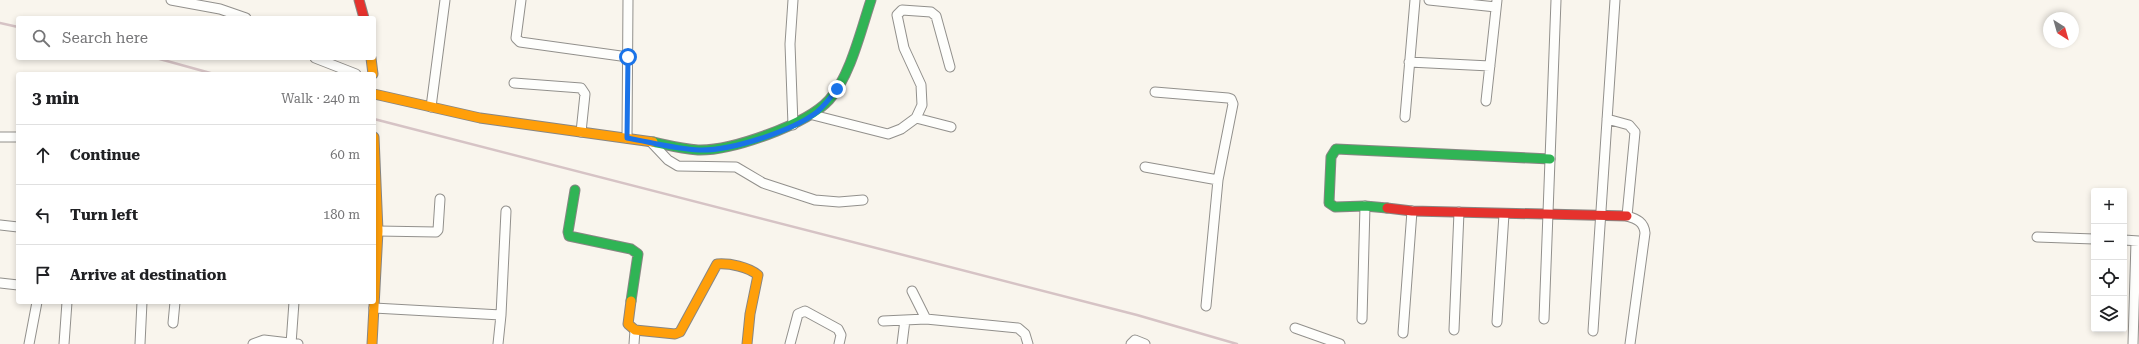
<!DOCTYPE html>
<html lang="en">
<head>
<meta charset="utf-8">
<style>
	:root { --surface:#fff; --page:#f2f2f2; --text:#202124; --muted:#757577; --line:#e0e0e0 }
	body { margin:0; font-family:"Roboto Serif",serif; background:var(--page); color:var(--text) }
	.controls { position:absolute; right:12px; bottom:12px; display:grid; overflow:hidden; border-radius:4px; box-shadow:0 2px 6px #0003 }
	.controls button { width:36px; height:36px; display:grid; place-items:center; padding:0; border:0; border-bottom:1px solid var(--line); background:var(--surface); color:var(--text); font:20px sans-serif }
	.compass { position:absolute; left:2043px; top:12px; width:36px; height:36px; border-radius:50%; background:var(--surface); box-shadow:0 2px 6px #0003; rotate:143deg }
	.stop { position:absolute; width:12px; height:12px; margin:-9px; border:3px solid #1a73e8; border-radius:50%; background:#fff }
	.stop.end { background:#1a73e8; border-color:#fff; box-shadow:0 1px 4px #0008 }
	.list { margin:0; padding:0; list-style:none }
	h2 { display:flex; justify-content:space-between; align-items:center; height:52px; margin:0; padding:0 16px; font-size:17px }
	h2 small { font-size:13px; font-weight:400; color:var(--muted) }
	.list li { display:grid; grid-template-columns:26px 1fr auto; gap:12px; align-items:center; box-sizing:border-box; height:60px; padding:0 16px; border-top:1px solid var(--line) }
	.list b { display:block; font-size:15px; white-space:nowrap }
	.list em { font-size:13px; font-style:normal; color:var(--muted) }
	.icon { flex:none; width:22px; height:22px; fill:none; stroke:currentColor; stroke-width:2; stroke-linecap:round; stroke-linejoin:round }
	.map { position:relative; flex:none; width:2139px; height:344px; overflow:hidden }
	.search { position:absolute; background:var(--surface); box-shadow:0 2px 6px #0003; left:16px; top:16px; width:360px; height:44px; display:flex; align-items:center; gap:10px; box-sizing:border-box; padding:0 14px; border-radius:4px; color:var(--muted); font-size:15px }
	.panel { position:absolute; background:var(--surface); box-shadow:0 2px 6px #0003; left:16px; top:72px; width:360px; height:232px; border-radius:4px }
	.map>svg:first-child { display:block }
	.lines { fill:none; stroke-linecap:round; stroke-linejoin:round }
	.street-casing { stroke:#92908c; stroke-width:11 }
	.fast-casing { stroke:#888683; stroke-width:11 }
	.slow-casing { stroke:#888683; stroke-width:11 }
	.jam-casing { stroke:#888683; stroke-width:11 }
	.street { stroke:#fefefc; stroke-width:9 }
	.fast { stroke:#30b455; stroke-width:9 }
	.slow { stroke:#ff9f0a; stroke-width:9 }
	.jam { stroke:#e5322d; stroke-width:9 }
	.rail { stroke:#d6c3c5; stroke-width:2.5 }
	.route { stroke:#1a73e8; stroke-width:5 }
</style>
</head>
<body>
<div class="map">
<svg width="2139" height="344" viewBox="0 0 2139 344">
	<rect width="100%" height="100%" fill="#f9f5ed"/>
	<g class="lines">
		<!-- street casing -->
		<g class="street-casing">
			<path id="street" d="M 171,0 L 220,9 L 246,18
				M 521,0 L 516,38 L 520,42 L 628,57
				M 1429,0 L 1496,7
				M 315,58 L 356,74
				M 1409,62 L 1490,66
				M 514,83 L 581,88 L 585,94 L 581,132
				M 1155,92 L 1228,98 L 1231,99 L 1233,104 L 1218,180 L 1206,306
				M 1486,101 L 1497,0
				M 431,107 L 445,0
				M 813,115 L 888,134 L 901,129 L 916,118 L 922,105 L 921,85 L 904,48 L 897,15 L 902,10 L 931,12 L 936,16 L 950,67
				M 1405,117 L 1415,0
				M 916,118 L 951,127
				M 1607,119 L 1629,125 L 1635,132 L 1627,216 C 1637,219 1644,222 1645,233 L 1630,344
				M 793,125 L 790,44 L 793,0
				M 0,137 L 18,137
				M 627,138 L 628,0
				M 651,142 L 668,160 L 678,166 L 736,167 L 763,183 L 815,200 L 839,202 L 863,200
				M 1145,167 L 1218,180
				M 0,225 L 18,227
				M 378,231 L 436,232 L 438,230 L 440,199
				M 2037,237 L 2094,239
				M 2124,240 L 2139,241
				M 0,283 L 18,285
				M 912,291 L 926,319 L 1018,328 L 1025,334 L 1028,344
				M 374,308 L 501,315 L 498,344
				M 501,315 L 506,211
				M 1362,319 L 1365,206
				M 1544,319 L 1556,0
				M 883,321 L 926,319
				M 1497,322 L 1504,214
				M 173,323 L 175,302
				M 1295,328 L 1340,344
				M 1454,330 L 1459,212
				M 1593,331 L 1615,0
				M 1403,333 L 1412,211
				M 29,344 L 37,302
				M 64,344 L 67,302
				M 140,344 L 142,302
				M 253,344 L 264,340 L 298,344
				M 291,344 L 294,302
				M 634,344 L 635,330
				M 790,344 L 798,314 L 805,311 L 838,329 L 841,335 L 839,344
				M 902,344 L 905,320
				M 1131,344 L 1135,340 L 1145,344
				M 2133,344 L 2136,241"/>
		</g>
		<!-- fast casing -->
		<g class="fast-casing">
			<path id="fast" d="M 653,142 C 667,145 683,149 698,150 C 731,151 806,125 829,100 C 850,77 861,30 871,0
				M 575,190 L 568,232 L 569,236 L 631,249 L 638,254 L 631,301
				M 1387,208 L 1365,206 L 1335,207 L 1329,203 L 1331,157 L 1336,149 L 1550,159"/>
		</g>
		<!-- slow casing -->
		<g class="slow-casing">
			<path id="slow" d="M 371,58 L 373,74
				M 374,94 L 480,118 L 653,142
				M 631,301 L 628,324 L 635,330 L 675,334 L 680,332 L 717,264 C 730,263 748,267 758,275 L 750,314 L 747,344
				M 372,344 L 378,231 L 374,137"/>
		</g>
		<!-- jam casing -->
		<g class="jam-casing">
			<path id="jam" d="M 359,0 L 364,18
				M 1387,208 L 1412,211 L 1627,216"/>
		</g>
		<!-- street -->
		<use href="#street" class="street"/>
		<!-- fast -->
		<use href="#fast" class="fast"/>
		<!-- slow -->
		<use href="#slow" class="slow"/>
		<!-- jam -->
		<use href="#jam" class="jam"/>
		<!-- rail -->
		<path class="rail" d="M 0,23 L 18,27
			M 156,58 L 214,74
			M 374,119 L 1137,315 L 1237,344"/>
	</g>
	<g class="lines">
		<!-- route -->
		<path class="route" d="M 628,57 L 627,138 C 650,142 675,149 699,150 C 731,151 792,131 817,112 C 825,105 831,97 837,89"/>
	</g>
</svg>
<div class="controls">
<button>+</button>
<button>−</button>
<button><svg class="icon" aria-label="locate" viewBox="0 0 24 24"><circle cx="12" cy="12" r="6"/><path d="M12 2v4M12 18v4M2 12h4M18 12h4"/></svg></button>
<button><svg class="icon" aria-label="layers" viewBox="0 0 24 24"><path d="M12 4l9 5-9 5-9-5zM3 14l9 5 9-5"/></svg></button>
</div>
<svg class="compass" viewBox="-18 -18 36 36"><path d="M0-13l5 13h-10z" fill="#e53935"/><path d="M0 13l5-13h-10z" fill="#757577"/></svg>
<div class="stop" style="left:628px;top:57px"></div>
<div class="stop end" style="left:837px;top:89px"></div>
<div class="search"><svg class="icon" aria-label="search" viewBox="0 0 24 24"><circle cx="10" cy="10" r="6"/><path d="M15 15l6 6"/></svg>Search here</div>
<section class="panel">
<h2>3 min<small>Walk · 240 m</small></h2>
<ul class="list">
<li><svg class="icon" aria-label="ahead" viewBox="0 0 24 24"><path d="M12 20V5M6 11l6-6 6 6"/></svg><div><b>Continue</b></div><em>60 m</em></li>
<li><svg class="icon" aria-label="left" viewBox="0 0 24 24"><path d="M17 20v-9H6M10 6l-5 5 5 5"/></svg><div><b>Turn left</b></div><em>180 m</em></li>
<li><svg class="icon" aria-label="arrive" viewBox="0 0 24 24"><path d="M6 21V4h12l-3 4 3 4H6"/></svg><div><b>Arrive at destination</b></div></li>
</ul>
</section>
</div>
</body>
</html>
